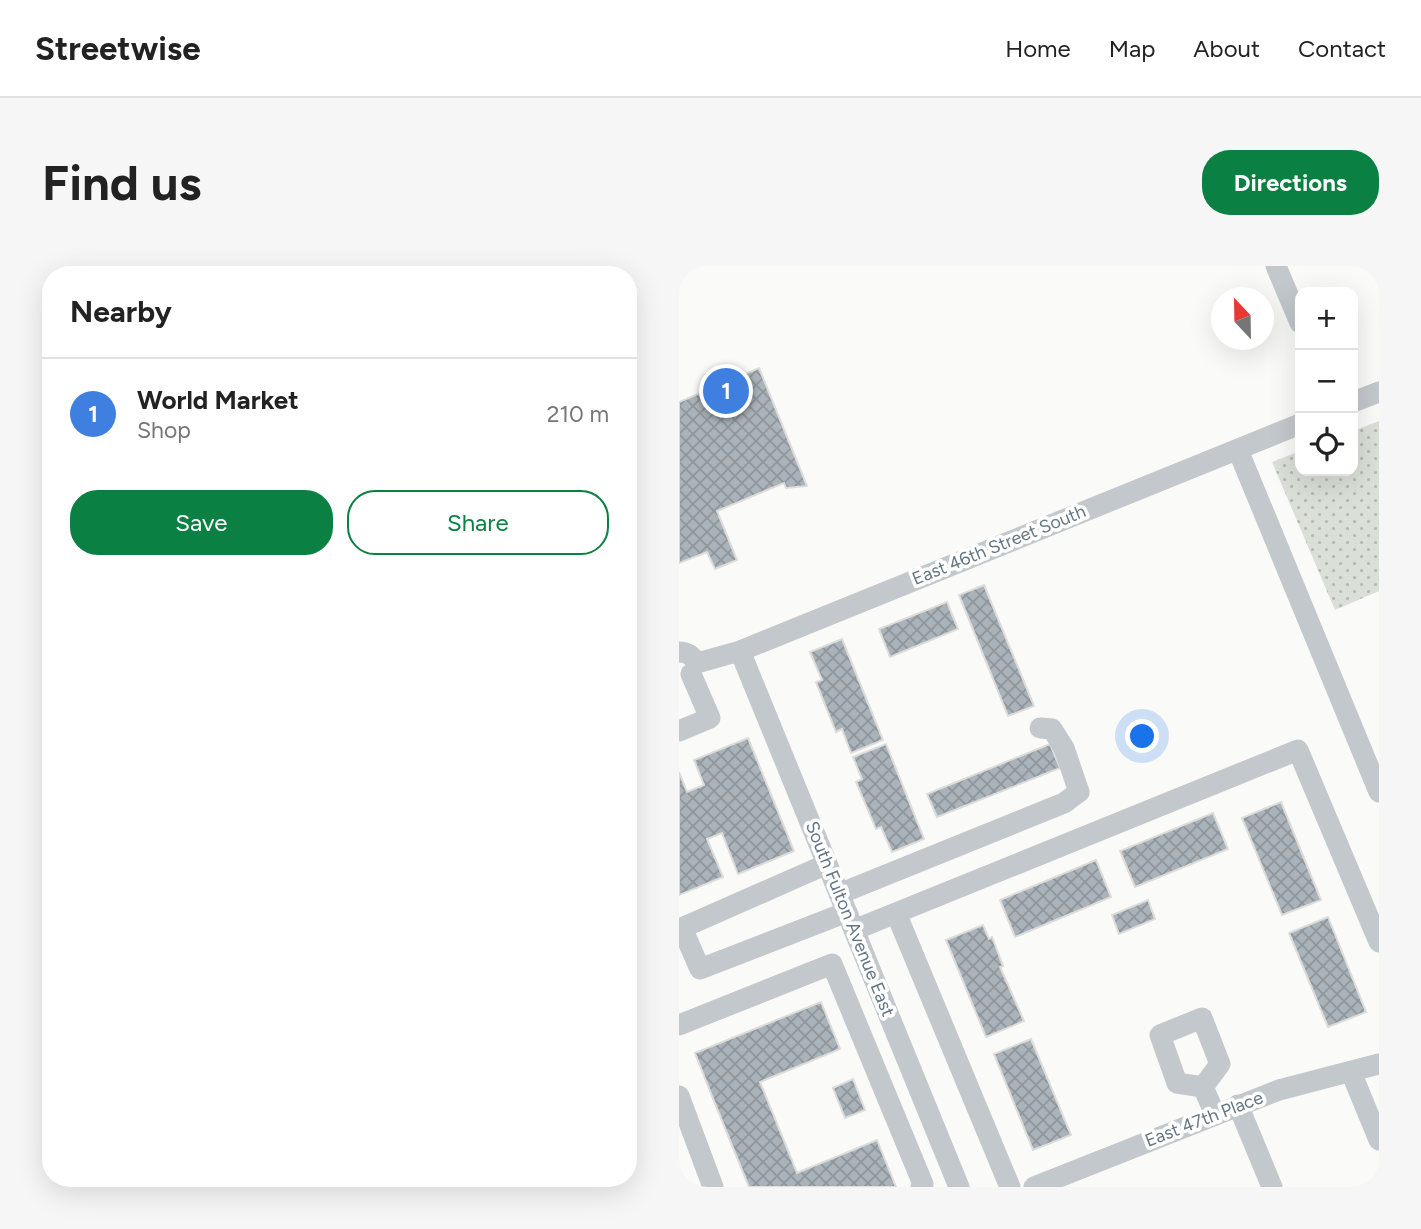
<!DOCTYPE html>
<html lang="en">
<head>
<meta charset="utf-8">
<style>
	:root { --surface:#fff; --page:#f6f6f6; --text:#222; --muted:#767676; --line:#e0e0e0; --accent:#0b8043 }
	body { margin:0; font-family:Figtree,sans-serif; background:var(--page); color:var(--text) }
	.controls { position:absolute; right:21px; top:21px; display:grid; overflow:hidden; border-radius:14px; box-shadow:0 7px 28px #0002 }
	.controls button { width:63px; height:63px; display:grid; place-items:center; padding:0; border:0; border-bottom:2px solid var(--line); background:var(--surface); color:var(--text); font:35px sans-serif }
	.compass { position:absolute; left:532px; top:21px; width:63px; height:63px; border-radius:50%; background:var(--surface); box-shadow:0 7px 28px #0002; rotate:338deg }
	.you { position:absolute; left:464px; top:471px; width:24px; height:24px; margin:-18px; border:5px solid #fff; border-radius:50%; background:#1a73e8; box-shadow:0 0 0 10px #1a73e833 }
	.badge { display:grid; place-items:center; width:46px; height:46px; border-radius:50%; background:var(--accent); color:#fff; font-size:23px; font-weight:700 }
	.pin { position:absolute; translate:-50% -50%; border:4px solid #fff; box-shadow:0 2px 7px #0006 }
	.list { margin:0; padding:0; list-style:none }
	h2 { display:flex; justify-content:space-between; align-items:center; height:91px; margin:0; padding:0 28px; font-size:30px }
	h2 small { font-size:23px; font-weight:400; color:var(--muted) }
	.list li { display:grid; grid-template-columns:46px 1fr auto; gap:21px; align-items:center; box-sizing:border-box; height:112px; padding:0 28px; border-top:2px solid var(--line) }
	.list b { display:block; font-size:26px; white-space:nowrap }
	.list p { margin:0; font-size:23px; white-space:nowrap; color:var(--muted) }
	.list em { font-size:23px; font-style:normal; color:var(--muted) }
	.actions { display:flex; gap:14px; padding:21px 28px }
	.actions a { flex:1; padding:16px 0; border:2px solid var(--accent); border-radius:28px; text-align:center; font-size:24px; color:var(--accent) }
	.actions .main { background:var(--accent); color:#fff }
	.icon { flex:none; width:38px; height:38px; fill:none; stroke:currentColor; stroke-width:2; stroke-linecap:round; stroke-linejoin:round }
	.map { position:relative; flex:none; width:700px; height:921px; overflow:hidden; border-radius:28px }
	header { display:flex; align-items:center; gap:42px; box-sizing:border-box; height:98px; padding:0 35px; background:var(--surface); border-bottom:2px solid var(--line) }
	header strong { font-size:33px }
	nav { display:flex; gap:38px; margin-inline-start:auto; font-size:24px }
	.intro { display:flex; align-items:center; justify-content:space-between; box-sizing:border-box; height:168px; padding:0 42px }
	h1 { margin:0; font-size:49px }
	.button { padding:18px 32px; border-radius:28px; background:var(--accent); color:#fff; font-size:24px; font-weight:700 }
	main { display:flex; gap:42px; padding:0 42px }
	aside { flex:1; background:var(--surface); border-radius:28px; box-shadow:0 7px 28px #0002 }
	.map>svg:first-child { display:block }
	.park { fill:url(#park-dots) }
	.building { fill:url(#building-cross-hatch); stroke:#dcdcda; stroke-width:2 }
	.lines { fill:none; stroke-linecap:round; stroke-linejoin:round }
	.minor { stroke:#c3c8cc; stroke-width:21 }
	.labels { text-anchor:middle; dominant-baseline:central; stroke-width:7; stroke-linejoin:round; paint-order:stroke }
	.street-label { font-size:18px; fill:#657683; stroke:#fff }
</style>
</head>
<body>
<header>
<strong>Streetwise</strong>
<nav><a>Home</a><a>Map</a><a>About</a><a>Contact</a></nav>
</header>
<div class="intro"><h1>Find us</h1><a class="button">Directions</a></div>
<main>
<aside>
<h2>Nearby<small></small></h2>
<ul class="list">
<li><span class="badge" style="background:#3f7fe0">1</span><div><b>World Market</b><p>Shop</p></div><em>210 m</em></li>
</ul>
<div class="actions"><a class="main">Save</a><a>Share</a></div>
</aside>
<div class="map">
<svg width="700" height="921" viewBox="0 0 700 921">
	<defs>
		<pattern id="park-dots" width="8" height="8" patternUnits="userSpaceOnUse" patternTransform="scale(1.75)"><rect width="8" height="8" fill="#dadfd7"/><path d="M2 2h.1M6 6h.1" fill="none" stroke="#b4b9b4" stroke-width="1.8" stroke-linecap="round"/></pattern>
		<pattern id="building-cross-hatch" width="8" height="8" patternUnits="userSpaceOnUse" patternTransform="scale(1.75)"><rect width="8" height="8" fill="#aab3b9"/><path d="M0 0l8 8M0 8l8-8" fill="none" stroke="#8e969c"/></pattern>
	</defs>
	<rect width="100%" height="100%" fill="#fafaf8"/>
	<!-- park -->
	<path class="park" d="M 700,155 L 700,325 L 656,344 L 593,196 L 621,185 L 621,205 L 674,205 L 674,165 Z"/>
	<!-- building -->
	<path class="building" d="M 80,102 L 128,220 L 107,222 L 105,217 L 38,245 L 58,294 L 36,303 L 28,286 L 0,297 L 0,136 Z
		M 305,319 L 355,440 L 329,450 L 280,329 Z
		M 268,336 L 279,363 L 211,391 L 200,363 Z
		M 163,373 L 204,474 L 172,487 L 163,463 L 157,466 L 137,416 L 143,414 L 131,386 Z
		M 69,472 L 115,585 L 59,608 L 43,567 L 28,573 L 44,611 L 0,629 L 0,506 L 8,526 L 25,519 L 15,494 Z
		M 207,478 L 245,573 L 213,586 L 202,561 L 197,563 L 177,516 L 183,513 L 174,491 Z
		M 371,478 L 381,502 L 258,551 L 248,528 Z
		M 602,536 L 642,634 L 603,649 L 563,552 Z
		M 534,547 L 549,583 L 456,621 L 441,585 Z
		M 417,594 L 432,631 L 336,671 L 321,634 Z
		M 469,634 L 476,653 L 440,668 L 433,649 Z
		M 649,651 L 687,746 L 649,761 L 610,667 Z
		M 304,659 L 310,673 L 313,671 L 324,700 L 321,701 L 345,755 L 307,771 L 267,674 Z
		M 142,736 L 161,783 L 81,816 L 118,907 L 198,874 L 217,921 L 70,921 L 35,835 L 16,787 Z
		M 352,773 L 392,869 L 354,884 L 315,788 Z
		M 174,813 L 186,844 L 166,852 L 154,822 Z"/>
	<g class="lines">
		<!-- minor -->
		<path class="minor" d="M 597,0 L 621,57
			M 674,136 L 700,126
			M 559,184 L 700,526
			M 61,385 L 280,921
			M 0,386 C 9,386 13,390 18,397
			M 18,397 L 61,385 L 621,158
			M 0,465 L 31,452 L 12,408
			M 148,598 L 3,662 L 21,703 L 168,646
			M 160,628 L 385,537 L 400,526 L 385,482 L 373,463 L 361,462
			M 217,647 L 331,921
			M 175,664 L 619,484 L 700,676
			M 0,759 L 153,698 L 244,918 L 242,921
			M 672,806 L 700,874
			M 524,821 L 498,817 L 481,769 L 523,752 L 541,798 L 524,821 L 536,848
			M 0,830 L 34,921
			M 559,839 L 593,921
			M 355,921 L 600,824 L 700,798"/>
	</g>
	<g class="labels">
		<!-- street labels -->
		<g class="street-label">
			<text transform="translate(320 279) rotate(-22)">East 46th Street South</text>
			<text transform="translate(171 653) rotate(68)">South Fulton Avenue East</text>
			<text transform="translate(525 853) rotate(-21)">East 47th Place</text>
		</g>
	</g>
</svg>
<div class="controls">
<button>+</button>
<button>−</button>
<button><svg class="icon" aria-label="locate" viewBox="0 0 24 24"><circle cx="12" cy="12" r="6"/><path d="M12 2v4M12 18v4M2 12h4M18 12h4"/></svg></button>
</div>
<svg class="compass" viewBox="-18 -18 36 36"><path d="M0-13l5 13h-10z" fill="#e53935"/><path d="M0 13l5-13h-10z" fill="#767676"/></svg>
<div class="you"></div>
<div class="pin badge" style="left:47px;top:125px;background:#3f7fe0">1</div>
</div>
</main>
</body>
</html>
